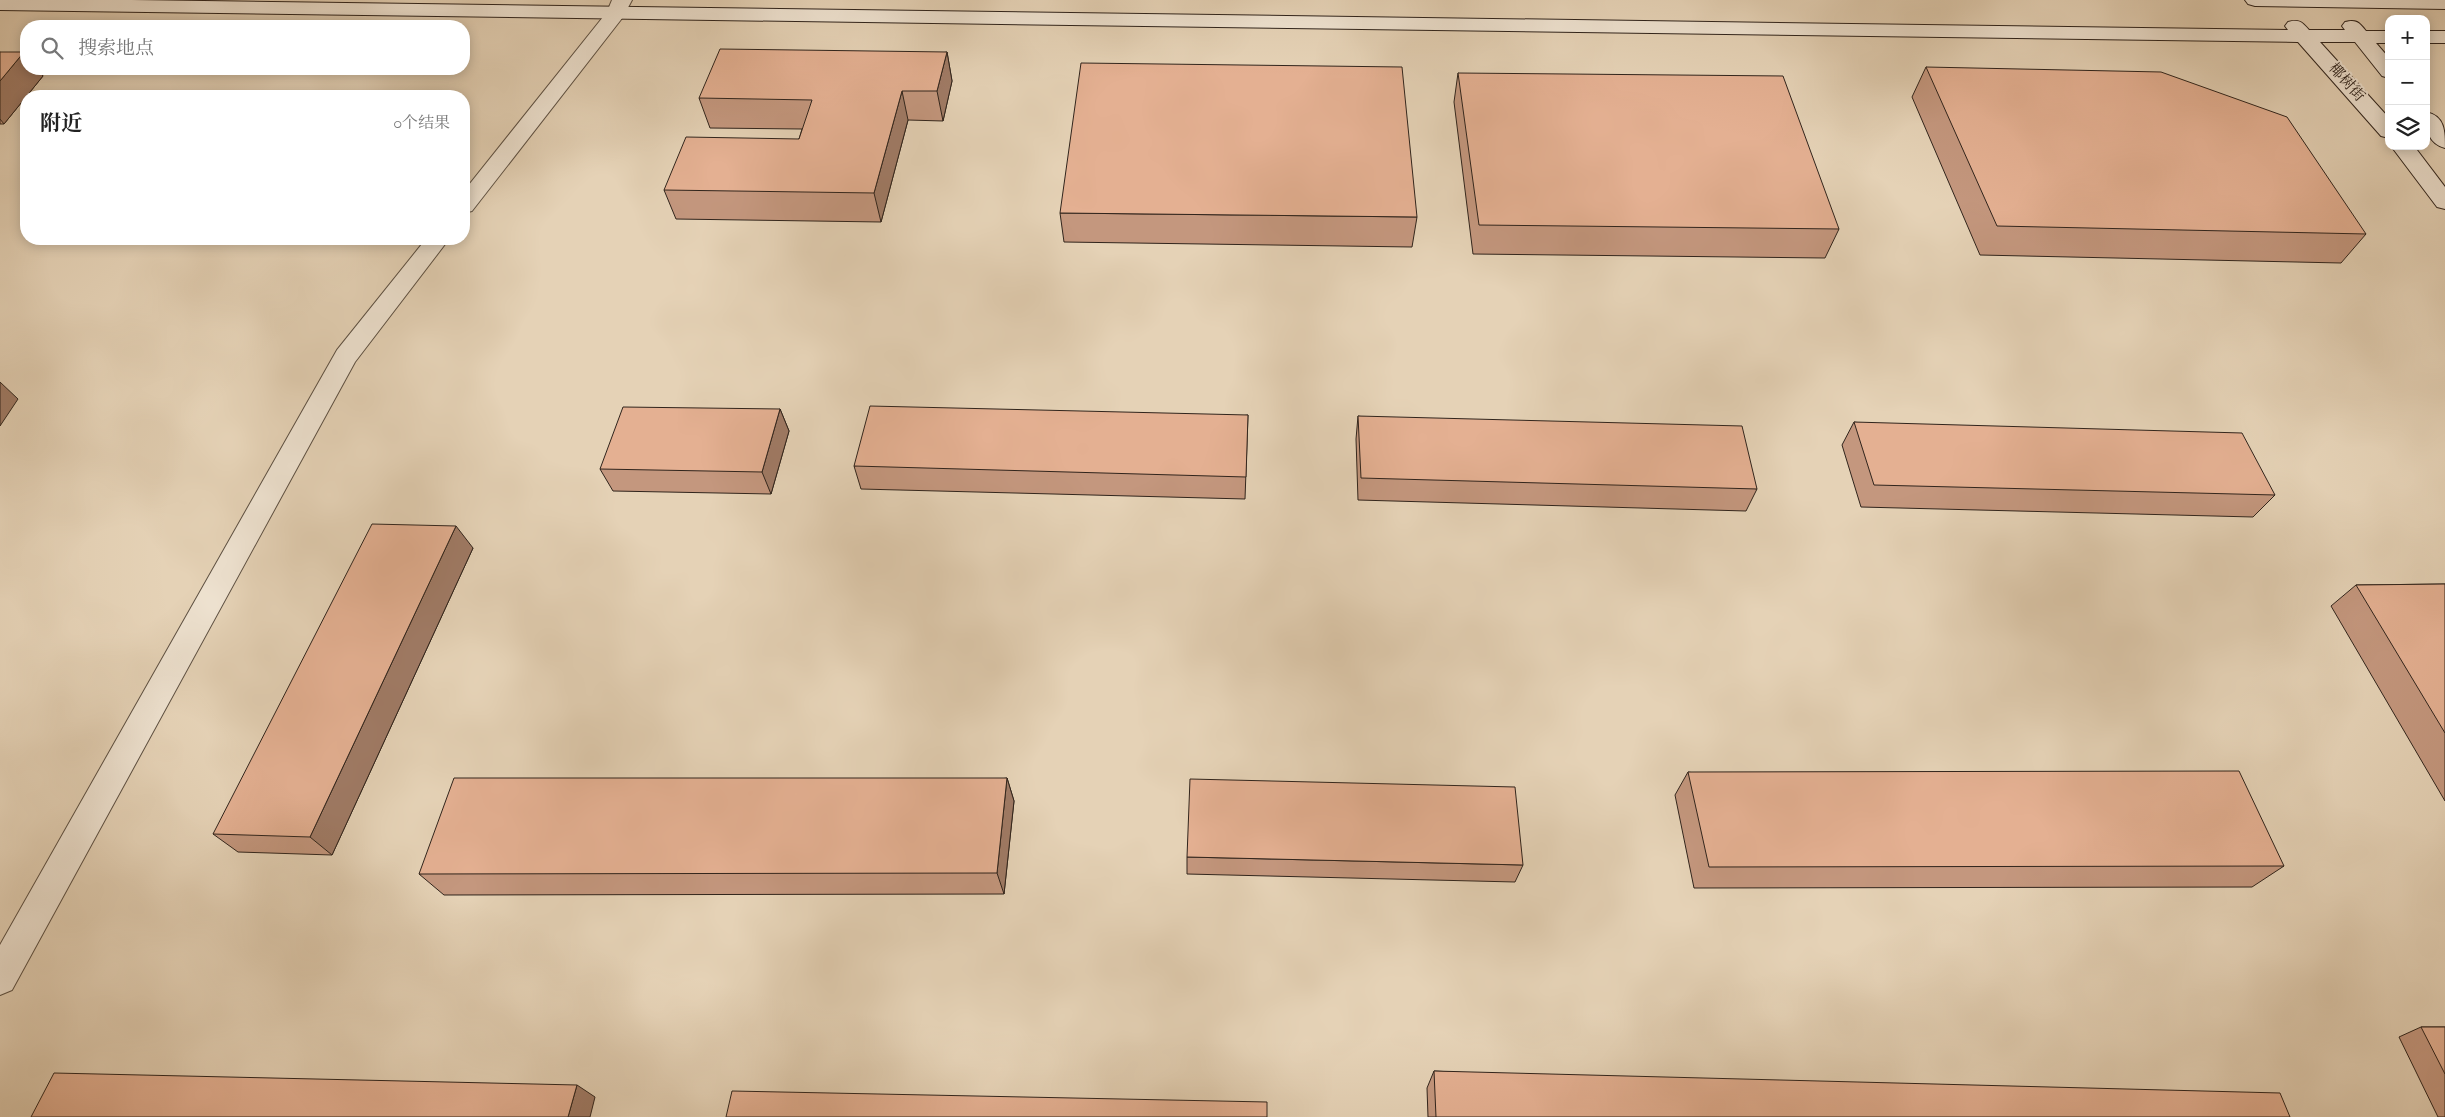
<!DOCTYPE html>
<html lang="zh">
<head>
<meta charset="utf-8">
<style>
	:root { --surface:#fff; --page:#f6f6f6; --text:#222; --muted:#767676; --line:#e0e0e0 }
	body { margin:0; font-family:"Sorts Mill Goudy","Noto Serif SC",serif; background:var(--page); color:var(--text) }
	.controls { position:absolute; right:15px; top:15px; display:grid; overflow:hidden; border-radius:10px; box-shadow:0 2px 12px #0003 }
	.controls button { width:45px; height:45px; display:grid; place-items:center; padding:0; border:0; border-bottom:1px solid var(--line); background:var(--surface); color:var(--text); font:25px sans-serif }
	.list { margin:0; padding:0; list-style:none }
	h2 { display:flex; justify-content:space-between; align-items:center; height:65px; margin:0; padding:0 20px; font-size:21px }
	h2 small { font-size:16px; font-weight:400; color:var(--muted) }
	.icon { flex:none; width:28px; height:28px; fill:none; stroke:currentColor; stroke-width:2; stroke-linecap:round; stroke-linejoin:round }
	.map { position:relative; flex:none; width:2445px; height:1117px; overflow:hidden }
	.search { position:absolute; background:var(--surface); box-shadow:0 2px 12px #0003; left:20px; top:20px; width:450px; height:55px; display:flex; align-items:center; gap:12px; box-sizing:border-box; padding:0 18px; border-radius:20px; color:var(--muted); font-size:19px }
	.panel { position:absolute; background:var(--surface); box-shadow:0 2px 12px #0003; left:20px; top:90px; width:450px; height:155px; border-radius:20px }
	.map>svg:first-child { display:block }
	.lines { fill:none; stroke-linecap:round; stroke-linejoin:round }
	.street-casing { stroke:#5d5042; stroke-width:2 }
	.secondary-casing { stroke:#30241c; stroke-width:2 }
	.street { fill:#eee2d0; fill-rule:evenodd }
	.secondary { fill:#eee2d0; fill-rule:evenodd }
	.wall { fill:#c4977e; stroke:#30241c }
	.shaded-wall { fill:#a07b66; stroke:#30241c }
	.building { fill:#e4b092; stroke:#30241c }
	.labels { text-anchor:middle; dominant-baseline:central; stroke-width:4; stroke-linejoin:round; paint-order:stroke }
	.far-street-label { font-size:15px; fill:#30241c; stroke:#eee2d0 }
</style>
</head>
<body>
<div class="map">
<svg width="2445" height="1117" viewBox="0 0 2445 1117">
	<rect width="100%" height="100%" fill="#e5d2b6"/>
	<filter id="stains"><feTurbulence type="fractalNoise" baseFrequency=".004" numOctaves="4"/><feColorMatrix values="0 0 0 0 .2 0 0 0 0 .09 0 0 0 0 .02 0 0 0 .5 -.17"/></filter>
	<radialGradient id="worn" r=".72"><stop offset=".6" stop-color="#630" stop-opacity="0"/><stop offset="1" stop-color="#630" stop-opacity=".3"/></radialGradient>
	<g class="lines">
		<!-- street casing -->
		<g class="street-casing">
			<path id="street" d="M 612,0 L 632,0 L 623,17 L 472,211 L 464,213 L 464,191 L 607,12 Z
				M 426,239 L 449,239 L 355,362 L 12,990 L 0,995 L 0,945 L 337,350 Z"/>
		</g>
		<!-- secondary casing -->
		<g class="secondary-casing">
			<path id="secondary" d="M 0,0 L 132,0 L 2288,30 L 2285,26 L 2288,22 C 2299,19 2302,22 2309,30 L 2345,30 L 2342,26 L 2345,22 C 2356,19 2359,22 2366,31 L 2389,31 L 2389,43 L 2376,43 L 2389,58 L 2389,78 L 2382,76 L 2355,42 L 2320,42 L 2389,118 L 2389,138 L 2381,136 L 2298,42 L 0,10 Z
				M 2245,0 L 2445,0 L 2445,9 L 2255,6 L 2248,4 Z
				M 2426,31 L 2445,31 L 2445,43 L 2426,43 Z
				M 2426,112 C 2445,116 2445,131 2445,148 C 2427,143 2426,128 2426,112 Z
				M 2391,146 L 2414,146 L 2445,187 L 2445,209 L 2437,207 Z"/>
		</g>
		<!-- street -->
		<use href="#street" class="street"/>
		<!-- secondary -->
		<use href="#secondary" class="secondary"/>
	</g>
	<!-- wall -->
	<path class="wall" d="M 0,52 L 26,69 L 38,69 L 43,76 L 4,124 L 0,124 Z
		M 947,52 L 952,81 L 943,121 L 908,120 L 881,222 L 676,219 L 664,190 L 799,139 L 802,129 L 710,128 L 699,98 Z
		M 1926,67 L 2366,234 L 2341,263 L 1980,255 L 1912,97 Z
		M 1458,73 L 1839,229 L 1825,258 L 1473,254 L 1454,102 Z
		M 1060,213 L 1417,217 L 1412,247 L 1064,242 Z
		M 780,409 L 789,431 L 771,494 L 613,491 L 600,469 Z
		M 1248,415 L 1245,499 L 861,489 L 854,466 Z
		M 1358,416 L 1757,489 L 1746,511 L 1358,500 L 1356,439 Z
		M 1854,422 L 2275,495 L 2253,517 L 1861,507 L 1842,445 Z
		M 473,548 L 332,855 L 238,852 L 213,834 Z
		M 2445,584 L 2445,801 L 2331,606 L 2356,585 Z
		M 1688,772 L 2284,866 L 2252,887 L 1694,888 L 1675,795 Z
		M 1007,778 L 1014,801 L 1004,894 L 444,895 L 419,874 Z
		M 1187,857 L 1523,865 L 1515,882 L 1187,874 Z
		M 2421,1027 L 2445,1027 L 2445,1117 L 2438,1117 L 2399,1037 Z
		M 1434,1071 L 2290,1117 L 1428,1117 L 1427,1088 Z"/>
	<!-- shaded-wall -->
	<path class="shaded-wall" d="M 24,52 L 26,55 L 26,69 L 38,69 L 43,76 L 4,124 L 0,119 L 0,81 Z
		M 947,52 L 952,81 L 943,121 L 937,91 Z
		M 902,91 L 908,120 L 881,222 L 874,193 Z
		M 0,382 L 18,399 L 0,426 Z
		M 780,409 L 789,431 L 771,494 L 762,472 Z
		M 456,526 L 473,548 L 332,855 L 310,837 Z
		M 1007,778 L 1014,801 L 1004,894 L 997,873 Z
		M 577,1085 L 595,1097 L 590,1117 L 568,1117 Z"/>
	<!-- building -->
	<path class="building" d="M 720,49 L 947,52 L 937,91 L 902,91 L 874,193 L 664,190 L 686,137 L 799,139 L 812,100 L 699,98 Z
		M 0,52 L 24,52 L 0,81 Z
		M 1081,63 L 1402,67 L 1417,217 L 1060,213 Z
		M 1926,67 L 2161,72 L 2287,117 L 2366,234 L 1997,226 Z
		M 1458,73 L 1783,76 L 1839,229 L 1479,225 Z
		M 870,406 L 1248,415 L 1246,477 L 854,466 Z
		M 623,407 L 780,409 L 762,472 L 600,469 Z
		M 1358,416 L 1742,426 L 1757,489 L 1361,478 Z
		M 1854,422 L 2242,433 L 2275,495 L 1874,485 Z
		M 372,524 L 456,526 L 310,837 L 213,834 Z
		M 2445,584 L 2445,733 L 2356,585 Z
		M 2239,771 L 2284,866 L 1709,867 L 1688,772 Z
		M 454,778 L 1007,778 L 997,873 L 419,874 Z
		M 1190,779 L 1515,787 L 1523,865 L 1187,857 Z
		M 2421,1027 L 2445,1027 L 2445,1074 Z
		M 1434,1071 L 2280,1093 L 2290,1117 L 1436,1117 Z
		M 54,1073 L 577,1085 L 568,1117 L 31,1117 Z
		M 732,1091 L 1267,1102 L 1267,1117 L 726,1117 Z"/>
	<g class="labels">
		<!-- far-street labels -->
		<g class="far-street-label">
			<text transform="translate(2346 83) rotate(48)">椰树街</text>
		</g>
	</g>
	<rect width="100%" height="100%" filter="url(#stains)"/>
	<rect width="100%" height="100%" fill="url(#worn)"/>
</svg>
<div class="controls">
<button>+</button>
<button>−</button>
<button><svg class="icon" aria-label="layers" viewBox="0 0 24 24"><path d="M12 4l9 5-9 5-9-5zM3 14l9 5 9-5"/></svg></button>
</div>
<div class="search"><svg class="icon" aria-label="search" viewBox="0 0 24 24"><circle cx="10" cy="10" r="6"/><path d="M15 15l6 6"/></svg>搜索地点</div>
<section class="panel">
<h2>附近<small>0个结果</small></h2>
<ul class="list">
</ul>
</section>
</div>
</body>
</html>
